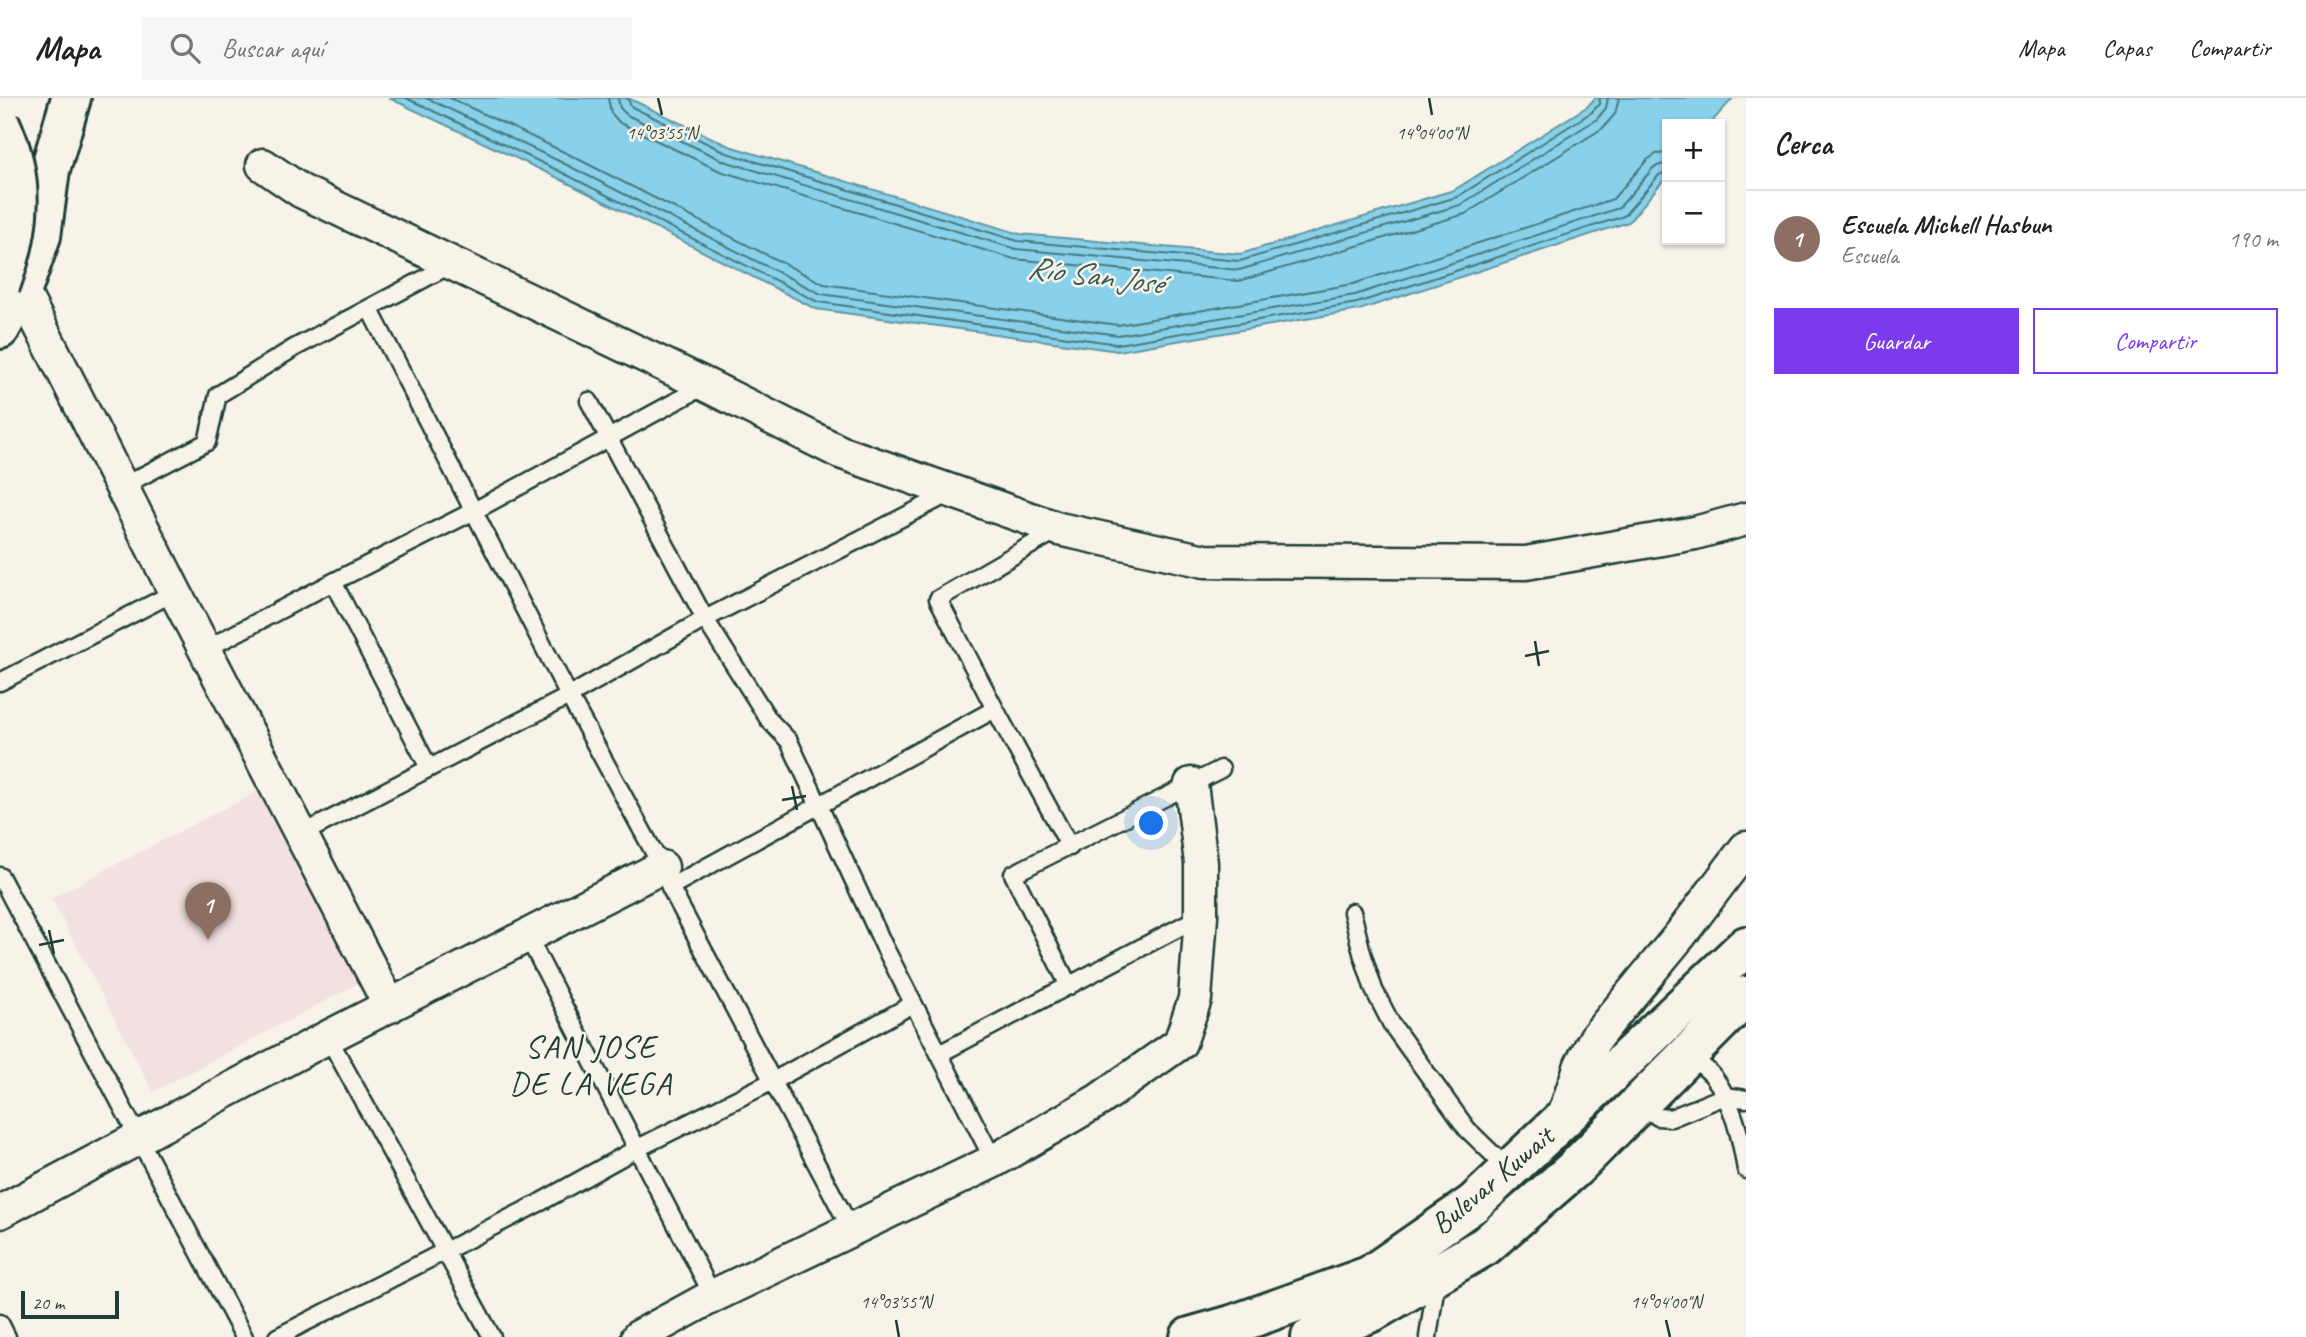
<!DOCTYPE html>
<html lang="es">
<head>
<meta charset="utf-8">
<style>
	:root { --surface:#fff; --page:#f6f6f6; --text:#202124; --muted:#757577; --line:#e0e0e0; --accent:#7c3aed }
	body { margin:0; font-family:Caveat,sans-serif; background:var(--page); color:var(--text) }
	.controls { position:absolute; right:21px; top:21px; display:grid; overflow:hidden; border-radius:0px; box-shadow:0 2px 5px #0004 }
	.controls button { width:63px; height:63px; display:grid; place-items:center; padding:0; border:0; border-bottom:2px solid var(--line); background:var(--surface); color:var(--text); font:35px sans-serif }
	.scale { position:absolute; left:21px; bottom:18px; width:98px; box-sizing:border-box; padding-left:7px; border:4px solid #1f3d34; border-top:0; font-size:19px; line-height:24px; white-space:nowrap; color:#1f3d34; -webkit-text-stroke:5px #f7f3e8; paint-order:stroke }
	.you { position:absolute; left:1152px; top:726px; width:24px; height:24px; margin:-18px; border:5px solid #fff; border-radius:50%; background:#1a73e8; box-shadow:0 0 0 10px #1a73e833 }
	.badge { display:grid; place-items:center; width:46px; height:46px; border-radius:50%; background:var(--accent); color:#fff; font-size:23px; font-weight:700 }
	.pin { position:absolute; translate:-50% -58px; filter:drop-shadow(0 2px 4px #0008) }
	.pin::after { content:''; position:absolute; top:37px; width:24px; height:21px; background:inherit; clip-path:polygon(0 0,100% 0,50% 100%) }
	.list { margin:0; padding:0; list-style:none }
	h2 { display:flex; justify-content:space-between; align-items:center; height:91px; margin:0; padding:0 28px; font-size:30px }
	h2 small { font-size:23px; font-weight:400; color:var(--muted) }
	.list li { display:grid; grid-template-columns:46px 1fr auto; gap:21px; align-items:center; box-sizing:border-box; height:98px; padding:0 28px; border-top:2px solid var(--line) }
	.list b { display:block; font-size:26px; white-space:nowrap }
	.list p { margin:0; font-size:23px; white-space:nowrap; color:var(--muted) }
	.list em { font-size:23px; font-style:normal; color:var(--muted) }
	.actions { display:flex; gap:14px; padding:21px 28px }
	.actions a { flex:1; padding:16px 0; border:2px solid var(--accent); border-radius:0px; text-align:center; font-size:24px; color:var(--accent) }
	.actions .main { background:var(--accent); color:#fff }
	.icon { flex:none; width:38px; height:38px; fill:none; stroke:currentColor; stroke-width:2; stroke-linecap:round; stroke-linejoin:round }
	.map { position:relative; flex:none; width:1746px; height:1239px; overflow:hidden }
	header { display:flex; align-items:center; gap:42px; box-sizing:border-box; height:98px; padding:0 35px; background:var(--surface); border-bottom:2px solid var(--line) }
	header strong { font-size:33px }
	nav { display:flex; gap:38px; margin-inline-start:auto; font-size:24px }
	.search { width:490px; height:63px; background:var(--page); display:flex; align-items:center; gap:18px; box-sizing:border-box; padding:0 24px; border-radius:0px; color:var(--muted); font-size:26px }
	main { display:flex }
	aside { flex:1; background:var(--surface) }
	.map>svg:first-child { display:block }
	.built { fill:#f3e1e1 }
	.water { fill:#89d1ea; stroke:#5f96a1; stroke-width:2 }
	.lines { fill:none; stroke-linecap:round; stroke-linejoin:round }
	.shore { stroke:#49787d; stroke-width:2 }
	.lane-casing { stroke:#1f3d34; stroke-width:21 }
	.street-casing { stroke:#1f3d34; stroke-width:37 }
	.secondary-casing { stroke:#1f3d34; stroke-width:44 }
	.primary-casing { stroke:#1f3d34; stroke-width:44 }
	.lane { stroke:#f7f3e8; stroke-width:16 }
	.street { stroke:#f7f3e8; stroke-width:32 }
	.secondary { stroke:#f7f3e8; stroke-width:38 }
	.primary { stroke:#f7f3e8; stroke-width:38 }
	.primary-bridge-casing { stroke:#1f3d34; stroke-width:44; stroke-linecap:butt }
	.primary-bridge { stroke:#f7f3e8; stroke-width:38 }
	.ticks { fill:none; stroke:#1f3d34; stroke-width:2.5 }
	.labels { text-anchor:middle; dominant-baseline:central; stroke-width:5; stroke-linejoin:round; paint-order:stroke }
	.street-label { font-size:30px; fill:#1f3d34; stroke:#f7f3e8 }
	.water-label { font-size:32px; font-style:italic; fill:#345b58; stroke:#f7f3e8 }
	.neighbourhood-label { font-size:32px; letter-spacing:2px; fill:#1f3d34; stroke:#f7f3e8 }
	.ticks-label { font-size:18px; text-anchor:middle; fill:#1f3d34; stroke:#f7f3e8; stroke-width:5; stroke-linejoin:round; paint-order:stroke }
</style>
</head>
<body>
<header>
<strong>Mapa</strong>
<div class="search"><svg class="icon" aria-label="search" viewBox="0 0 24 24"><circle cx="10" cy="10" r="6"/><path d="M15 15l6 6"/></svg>Buscar aquí</div>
<nav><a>Mapa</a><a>Capas</a><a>Compartir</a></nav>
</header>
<main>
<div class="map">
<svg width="1746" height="1239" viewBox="0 0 1746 1239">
	<rect width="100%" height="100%" fill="#f7f3e8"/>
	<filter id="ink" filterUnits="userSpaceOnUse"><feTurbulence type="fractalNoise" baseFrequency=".0143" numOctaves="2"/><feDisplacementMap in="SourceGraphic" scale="14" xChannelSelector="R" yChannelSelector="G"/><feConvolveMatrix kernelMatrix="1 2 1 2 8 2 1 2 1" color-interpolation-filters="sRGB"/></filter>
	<g filter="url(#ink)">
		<!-- built -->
		<path class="built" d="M 268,688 L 363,883 L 153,994 L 51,800 Z"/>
		<!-- water -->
		<path class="water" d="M 389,0 L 628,0 L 729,48 L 1020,136 L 1240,156 L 1454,92 L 1588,8 L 1595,0 L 1733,0 L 1710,26 L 1667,26 L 1667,78 L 1629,124 L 1359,212 L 1118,253 L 816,211 L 556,79 Z"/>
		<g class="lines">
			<!-- shore -->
			<path class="shore" d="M 406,0 L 559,73 L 818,204 L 1118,246 L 1357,205 L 1624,118 L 1659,77 L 1667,74
				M 426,0 L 563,65 L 821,196 L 1118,237 L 1355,197 L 1619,110 L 1654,69 L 1667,65
				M 450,0 L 568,56 L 824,186 L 1118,227 L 1353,186 L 1613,101 L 1647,62 L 1656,56 L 1667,55
				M 608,0 L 611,15 L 620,25 L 720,73 L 1014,161 L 1239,183 L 1465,116 L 1603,30 L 1615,16 L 1619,0
				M 618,0 L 620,10 L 627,17 L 724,63 L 1016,151 L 1239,172 L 1460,107 L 1597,21 L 1606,10 L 1608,0
				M 627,0 L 632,9 L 727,55 L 1018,143 L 1240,163 L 1457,99 L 1592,14 L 1599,6 L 1600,0"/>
			<!-- lane casing -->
			<g class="lane-casing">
				<path id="lane" d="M 369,210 L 569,598 L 662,769 L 670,789 L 852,1133
					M 589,303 L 705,521 L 769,622 L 789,643 L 884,848 L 994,1063
					M 121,389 L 207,344 L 218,297 L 294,250 L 452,166
					M 1059,431 L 938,501 L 995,611 L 1070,749
					M 333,484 L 429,670
					M 206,551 L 333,484 L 474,413 L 706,287
					M 0,584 L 175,494
					M 302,736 L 569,598 L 705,521 L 950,395
					M 0,778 L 244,1239
					M 670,789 L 995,611
					M 1352,814 L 1362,855 L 1374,892 L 1392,927 L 1467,1031 L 1509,1072
					M 527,837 L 713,1198
					M 1069,888 L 1013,776 L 1221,671
					M 328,939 L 492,1239
					M 939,956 L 1201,818
					M 1688,956 C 1696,963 1706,970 1713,978 C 1733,1004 1741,1040 1746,1072
					M 1639,1006 L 1658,1019 L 1671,1020 L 1725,998 L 1746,1001
					M 0,1225 L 7,1239
					M 277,1239 L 539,1105 L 636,1051 L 773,983 L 913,906
					M 1428,1239 L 1437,1179"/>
			</g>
			<!-- street casing -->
			<g class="street-casing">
				<path id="street" d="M 263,67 L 301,93 L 706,287 L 840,354 L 1059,431 L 1205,463 L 1526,465 L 1695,435 L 1746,421
					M 22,192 L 175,494 L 390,908
					M 1562,1023 L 1581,967 L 1596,939 L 1681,836 L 1746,750
					M 0,1114 L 328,939 L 662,769
					M 638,1239 L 713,1198 L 994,1063 L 1099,1002 L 1180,945 L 1195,901 L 1201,818 L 1201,765 L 1191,686"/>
			</g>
			<!-- secondary casing -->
			<g class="secondary-casing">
				<path id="secondary" d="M 0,231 L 22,192 L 41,138 L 50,72 L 71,0"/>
			</g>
			<!-- primary casing -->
			<g class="primary-casing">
				<path id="primary" d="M 1190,1239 L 1232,1227 L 1369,1178 L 1474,1105 L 1746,848
					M 1311,1239 L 1372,1214 L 1485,1148 L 1574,1071 L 1746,898"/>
			</g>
			<!-- lane -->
			<use href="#lane" class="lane"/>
			<!-- street -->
			<use href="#street" class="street"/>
			<!-- secondary -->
			<use href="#secondary" class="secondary"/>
			<!-- primary -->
			<use href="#primary" class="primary"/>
			<!-- primary-bridge casing -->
			<g class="primary-bridge-casing">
				<path id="primary-bridge" d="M 0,25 C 26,81 21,132 0,188"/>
			</g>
			<!-- primary-bridge -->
			<use href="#primary-bridge" class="primary-bridge"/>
		</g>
	</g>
	<!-- ticks -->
	<path class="ticks" d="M 658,0 L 662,17M 1429,0 L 1432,17M 1535,543 L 1539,568M 1525,558 L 1549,553M 792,688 L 797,712M 782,702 L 806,698M 49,832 L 54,856M 39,847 L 64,842M 896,1222 L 899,1239M 1666,1222 L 1670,1239"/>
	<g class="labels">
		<!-- street labels -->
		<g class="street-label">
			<text transform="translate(1492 1082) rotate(-40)">Bulevar Kuwait</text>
		</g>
		<!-- water labels -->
		<g class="water-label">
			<text transform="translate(1095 177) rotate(7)">Río San José</text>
		</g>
		<!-- neighbourhood labels -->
		<g class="neighbourhood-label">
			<text x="591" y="948">SAN JOSE<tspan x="591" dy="37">DE LA VEGA</tspan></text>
		</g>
	</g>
	<g class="ticks-label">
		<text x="662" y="41">14°03'55"N</text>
		<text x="1432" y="41">14°04'00"N</text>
		<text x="896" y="1210">14°03'55"N</text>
		<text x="1666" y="1210">14°04'00"N</text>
	</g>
</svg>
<div class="controls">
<button>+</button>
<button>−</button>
</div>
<div class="scale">20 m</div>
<div class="you"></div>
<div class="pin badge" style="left:208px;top:842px;background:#8d6e63">1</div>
</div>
<aside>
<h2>Cerca<small></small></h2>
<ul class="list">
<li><span class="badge" style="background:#8d6e63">1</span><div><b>Escuela Michell Hasbun</b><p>Escuela</p></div><em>190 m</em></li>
</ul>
<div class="actions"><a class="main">Guardar</a><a>Compartir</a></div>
</aside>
</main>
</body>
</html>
